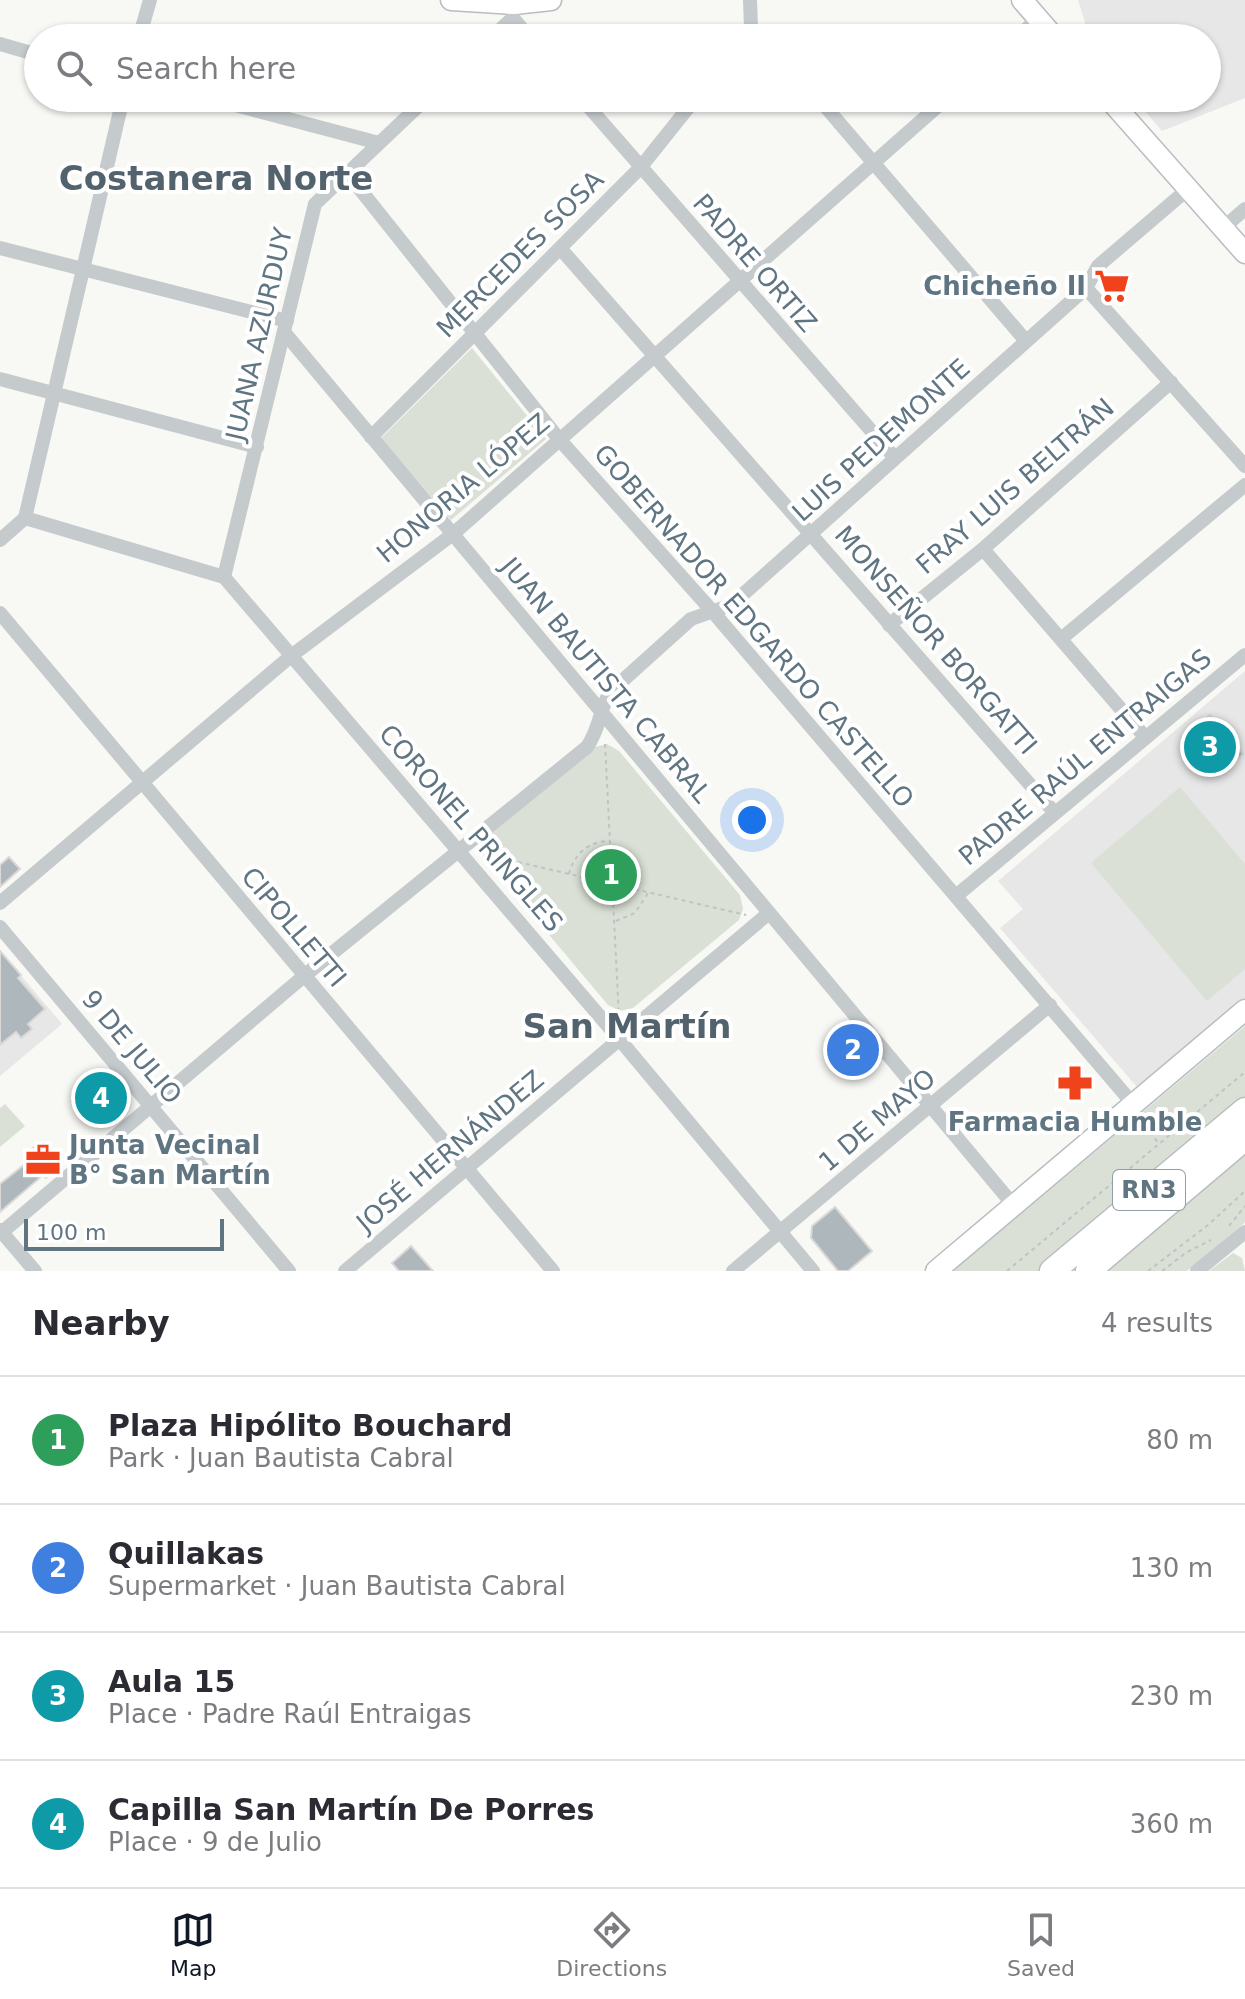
<!DOCTYPE html>
<html lang="en">
<head>
<meta charset="utf-8">
<style>
	:root { --surface:#fff; --page:#f2f2f3; --text:#2b2b33; --muted:#7c7c81; --line:#e1e1e2; --accent:#111827 }
	body { margin:0; font-family:"DejaVu Sans",sans-serif; background:var(--page); color:var(--text) }
	.scale { position:absolute; left:24px; bottom:20px; width:200px; box-sizing:border-box; padding-left:8px; border:4px solid #607582; border-top:0; font-size:22px; line-height:28px; white-space:nowrap; color:#607582; -webkit-text-stroke:6px #fff; paint-order:stroke }
	.you { position:absolute; left:752px; top:820px; width:28px; height:28px; margin:-20px; border:6px solid #fff; border-radius:50%; background:#1a73e8; box-shadow:0 0 0 12px #1a73e833 }
	.badge { display:grid; place-items:center; width:52px; height:52px; border-radius:50%; background:var(--accent); color:#fff; font-size:26px; font-weight:700 }
	.pin { position:absolute; translate:-50% -50%; border:4px solid #fff; box-shadow:0 2px 8px #0006 }
	.list { margin:0; padding:0; list-style:none }
	h2 { display:flex; justify-content:space-between; align-items:center; height:104px; margin:0; padding:0 32px; font-size:34px }
	h2 small { font-size:26px; font-weight:400; color:var(--muted) }
	.list li { display:grid; grid-template-columns:52px 1fr auto; gap:24px; align-items:center; box-sizing:border-box; height:128px; padding:0 32px; border-top:2px solid var(--line) }
	.list b { display:block; font-size:30px; white-space:nowrap }
	.list p { margin:0; font-size:26px; white-space:nowrap; color:var(--muted) }
	.list em { font-size:26px; font-style:normal; color:var(--muted) }
	.icon { flex:none; width:44px; height:44px; fill:none; stroke:currentColor; stroke-width:2; stroke-linecap:round; stroke-linejoin:round }
	.map { position:relative; flex:none; width:1245px; height:1271px; overflow:hidden }
	.search { position:absolute; background:var(--surface); box-shadow:0 2px 6px #0004; left:24px; right:24px; top:24px; height:88px; display:flex; align-items:center; gap:20px; box-sizing:border-box; padding:0 28px; border-radius:44px; color:var(--muted); font-size:30px }
	.sheet { height:616px; background:var(--surface) }
	nav { display:flex; justify-content:space-around; align-items:center; box-sizing:border-box; height:112px; border-top:2px solid var(--line); background:var(--surface); font-size:22px; color:var(--muted) }
	nav a { display:grid; justify-items:center; gap:4px }
	nav .on { color:var(--accent) }
	.map>svg:first-child { display:block }
	.built { fill:#e6e7e6 }
	.green { fill:#dae0d5 }
	.building { fill:#aeb7bc; stroke:#dad9d7; stroke-width:2 }
	.lines { fill:none; stroke-linecap:round; stroke-linejoin:round }
	.secondary-casing { stroke:#b7bdc1; stroke-width:23 }
	.highway-casing { stroke:#b9bdc0; stroke-width:27 }
	.path { stroke:#c0c3c5; stroke-width:2; stroke-dasharray:4 4; stroke-linecap:butt }
	.street { stroke:#c5cacd; stroke-width:14 }
	.secondary { stroke:#fff; stroke-width:20 }
	.highway { stroke:#fff; stroke-width:24 }
	.labels { text-anchor:middle; dominant-baseline:central; stroke-width:8; stroke-linejoin:round; paint-order:stroke }
	.shield { fill:#fff; stroke:#909ea8; stroke-width:2 }
	.shield-label { font-size:24px; font-weight:bold; fill:#607582 }
	.street-label { font-size:26px; fill:#607582; stroke:#fff }
	.poi-label { font-size:26px; font-weight:bold; fill:#607582; stroke:#fff; text-anchor:end }
	.district-label { font-size:34px; font-weight:bold; fill:#53636d; stroke:#fff }
</style>
</head>
<body>
<div class="map">
<svg width="1245" height="1271" viewBox="0 0 1245 1271">
	<rect width="100%" height="100%" fill="#f8f8f5"/>
	<!-- built -->
	<path class="built" d="M 1078,0 L 1245,0 L 1245,98 L 1162,131 L 1134,98 L 1207,98 L 1207,38 L 1082,38 L 1080,35 L 1087,29 Z
		M 1245,671 L 1245,998 L 1137,1087 L 1000,928 L 1023,909 L 998,881 Z
		M 2,953 L 62,1024 L 0,1076 L 0,955 Z"/>
	<!-- green -->
	<path class="green" d="M 472,348 L 546,439 L 451,520 L 381,438 Z
		M 607,744 L 619,751 L 740,895 L 743,909 L 739,920 L 633,1008 L 620,1011 L 608,1005 L 482,855 L 480,846 L 483,838 L 591,748 Z
		M 1180,787 L 1245,864 L 1245,969 L 1207,1001 L 1091,863 Z
		M 1245,1026 L 1245,1100 L 1040,1271 L 953,1271 Z
		M 5,1104 L 25,1126 L 0,1147 L 0,1108 Z
		M 1245,1150 L 1245,1222 L 1242,1225 L 1187,1271 L 1101,1271 Z
		M 1233,1253 L 1242,1258 L 1245,1271 L 1209,1271 Z"/>
	<!-- building -->
	<path class="building" d="M 1210,715 L 1243,754 L 1217,776 L 1208,766 L 1200,773 L 1181,750 L 1188,744 L 1184,738 Z
		M 9,857 L 20,869 L 0,887 L 0,865 Z
		M 0,951 L 21,975 L 18,978 L 45,1009 L 28,1024 L 32,1029 L 21,1038 L 16,1032 L 0,1045 Z
		M 1077,1067 L 1091,1084 L 1073,1098 L 1059,1082 Z
		M 101,1069 L 129,1101 L 123,1106 L 125,1109 L 110,1121 L 108,1118 L 101,1124 L 88,1109 L 83,1113 L 72,1101 L 91,1086 L 87,1081 Z
		M 41,1142 L 61,1166 L 46,1178 L 43,1175 L 0,1212 L 0,1184 L 30,1160 L 25,1154 Z
		M 835,1207 L 872,1251 L 848,1271 L 838,1271 L 811,1238 L 812,1226 Z
		M 411,1246 L 433,1271 L 399,1271 L 392,1263 Z"/>
	<g class="lines">
		<!-- secondary casing -->
		<g class="secondary-casing">
			<path id="secondary" d="M 451,0 L 514,4 L 551,0
				M 1022,0 L 1055,38
				M 1108,98 L 1245,253
				M 936,1271 L 1245,1010"/>
		</g>
		<!-- highway casing -->
		<g class="highway-casing">
			<path id="highway" d="M 1052,1271 L 1245,1110
				M 1088,1271 L 1245,1138"/>
		</g>
		<!-- path -->
		<path class="path" d="M 605,744 L 619,1017
			M 479,853 L 746,915
			M597 885a16 16 0 1 1 32 0a16 16 0 1 1-32 0Z
			M 569,874 C 574,854 589,841 609,841
			M 616,921 L 635,913 L 648,893
			M 1142,1118 L 1158,1143
			M 1229,1226 L 1245,1206
			M 1007,1271 L 1245,1072
			M 1148,1271 L 1208,1225 L 1245,1191
			M 1162,1271 L 1187,1252 L 1211,1240"/>
		<!-- street -->
		<path class="street" d="M 750,0 L 751,28 L 765,38
			M 513,18 L 530,38
			M 139,38 L 150,0
			M 491,38 L 513,18 L 514,0
			M 1016,38 L 1038,19
			M 0,44 L 38,55
			M 209,98 L 379,143
			M 581,98 L 895,458
			M 818,98 L 1026,341
			M 347,173 L 559,439 L 713,612 L 1133,1104
			M 1223,228 L 1245,209
			M 0,248 L 287,321
			M 560,248 L 1054,812
			M 1086,288 L 1245,466
			M 284,332 L 1015,1207
			M 0,379 L 257,447
			M 371,437 L 640,168 L 696,98
			M 25,518 L 224,577 L 620,1040 L 813,1271
			M 0,540 L 25,518 L 123,98
			M 983,549 L 1145,737
			M 224,577 L 315,204 L 427,98
			M 0,613 L 553,1271
			M 889,625 L 983,549 L 1171,382
			M 1061,639 L 1245,485
			M 956,896 L 1245,655
			M 0,903 L 291,656 L 453,534 L 947,98
			M 0,927 L 289,1271
			M 0,1230 L 35,1271
			M 0,1234 L 304,976 L 587,747 C 601,727 600,705 611,691 L 691,619 L 731,605 L 1086,288 L 1098,266 L 1188,189
			M 345,1271 L 769,913
			M 733,1271 L 1050,1005
			M 1197,1271 L 1245,1232"/>
		<!-- secondary -->
		<use href="#secondary" class="secondary"/>
		<!-- highway -->
		<use href="#highway" class="highway"/>
	</g>
	<!-- icons -->
	<defs>
		<g id="supermarket-bare" transform="scale(2.76)"><path d="M-6-5.5h2.5l.6 2H6L4.5 2H-2.5L-4.4-4H-6ZM-1.5 3.2a1.3 1.3 0 1 0 .1 0ZM3 3.2a1.3 1.3 0 1 0 .1 0Z" fill="#f1431b" stroke="#fff" stroke-width="2.5" paint-order="stroke"/></g>
		<g id="pharmacy-bare" transform="scale(2.76)"><path d="M-2-6h4v4h4v4h-4v4h-4v-4h-4v-4h4Z" fill="#f1431b" stroke="#fff" stroke-width="2.5" paint-order="stroke"/></g>
		<g id="office-bare" transform="scale(2.76)"><path d="M-6-3h4V-5.5h4V-3h4V5H-6ZM-1-4.5V-3h2v-1.5ZM-6 0V1H6V0Z" fill="#f1431b" stroke="#fff" stroke-width="2.5" paint-order="stroke"/></g>
	</defs>
	<g fill-rule="evenodd">
		<use href="#supermarket-bare" x="1112" y="286"/>
		<use href="#pharmacy-bare" x="1075" y="1083"/>
		<use href="#office-bare" x="43" y="1160"/>
	</g>
	<g class="labels">
		<!-- shield labels -->
		<rect class="shield" x="1113" y="1170" width="72" height="40" rx="6"/>
		<g class="shield-label">
			<text x="1149" y="1190">RN3</text>
		</g>
		<!-- street labels -->
		<g class="street-label">
			<text transform="translate(520 254) rotate(-45)">MERCEDES SOSA</text>
			<text transform="translate(755 263) rotate(49)">PADRE ORTIZ</text>
			<text transform="translate(259 334) rotate(-77)">JUANA AZURDUY</text>
			<text transform="translate(881 440) rotate(-42)">LUIS PEDEMONTE</text>
			<text transform="translate(1015 486) rotate(-41)">FRAY LUIS BELTRÁN</text>
			<text transform="translate(463 488) rotate(-40)">HONORIA LÓPEZ</text>
			<text transform="translate(754 626) rotate(49)">GOBERNADOR EDGARDO CASTELLO</text>
			<text transform="translate(936 640) rotate(49)">MONSEÑOR BORGATTI</text>
			<text transform="translate(606 680) rotate(50)">JUAN BAUTISTA CABRAL</text>
			<text transform="translate(1085 757) rotate(-40)">PADRE RAÚL ENTRAIGAS</text>
			<text transform="translate(471 828) rotate(49)">CORONEL PRINGLES</text>
			<text transform="translate(294 927) rotate(50)">CIPOLLETTI</text>
			<text transform="translate(132 1047) rotate(50)">9 DE JULIO</text>
			<text transform="translate(877 1120) rotate(-40)">1 DE MAYO</text>
			<text transform="translate(450 1151) rotate(-40)">JOSÉ HERNÁNDEZ</text>
		</g>
		<!-- poi labels -->
		<g class="poi-label">
			<text x="1086" y="286">Chicheño II</text>
			<text x="1075" y="1122" text-anchor="middle">Farmacia Humble</text>
			<text x="69" y="1145" text-anchor="start">Junta Vecinal<tspan x="69" dy="30">B° San Martín</tspan></text>
		</g>
		<!-- district labels -->
		<g class="district-label">
			<text x="216" y="178">Costanera Norte</text>
			<text x="627" y="1026">San Martín</text>
		</g>
	</g>
</svg>
<div class="scale">100 m</div>
<div class="you"></div>
<div class="pin badge" style="left:611px;top:875px;background:#2e9e5b">1</div>
<div class="pin badge" style="left:853px;top:1050px;background:#3f7fe0">2</div>
<div class="pin badge" style="left:1210px;top:747px;background:#0f9aa8">3</div>
<div class="pin badge" style="left:101px;top:1098px;background:#0f9aa8">4</div>
<div class="search"><svg class="icon" aria-label="search" viewBox="0 0 24 24"><circle cx="10" cy="10" r="6"/><path d="M15 15l6 6"/></svg>Search here</div>
</div>
<section class="sheet">
<h2>Nearby<small>4 results</small></h2>
<ul class="list">
<li><span class="badge" style="background:#2e9e5b">1</span><div><b>Plaza Hipólito Bouchard</b><p>Park · Juan Bautista Cabral</p></div><em>80 m</em></li>
<li><span class="badge" style="background:#3f7fe0">2</span><div><b>Quillakas</b><p>Supermarket · Juan Bautista Cabral</p></div><em>130 m</em></li>
<li><span class="badge" style="background:#0f9aa8">3</span><div><b>Aula 15</b><p>Place · Padre Raúl Entraigas</p></div><em>230 m</em></li>
<li><span class="badge" style="background:#0f9aa8">4</span><div><b>Capilla San Martín De Porres</b><p>Place · 9 de Julio</p></div><em>360 m</em></li>
</ul>
</section>
<nav>
<a class="on"><svg class="icon" aria-label="map" viewBox="0 0 24 24"><path d="M3 6l6-2 6 2 6-2v14l-6 2-6-2-6 2zM9 4v14M15 6v14"/></svg>Map</a>
<a><svg class="icon" aria-label="directions" viewBox="0 0 24 24"><path d="M12 3l9 9-9 9-9-9zM9 14v-3h6M13 9l2 2-2 2"/></svg>Directions</a>
<a><svg class="icon" aria-label="saved" viewBox="0 0 24 24"><path d="M7 4h10v16l-5-4-5 4z"/></svg>Saved</a>
</nav>
</body>
</html>
